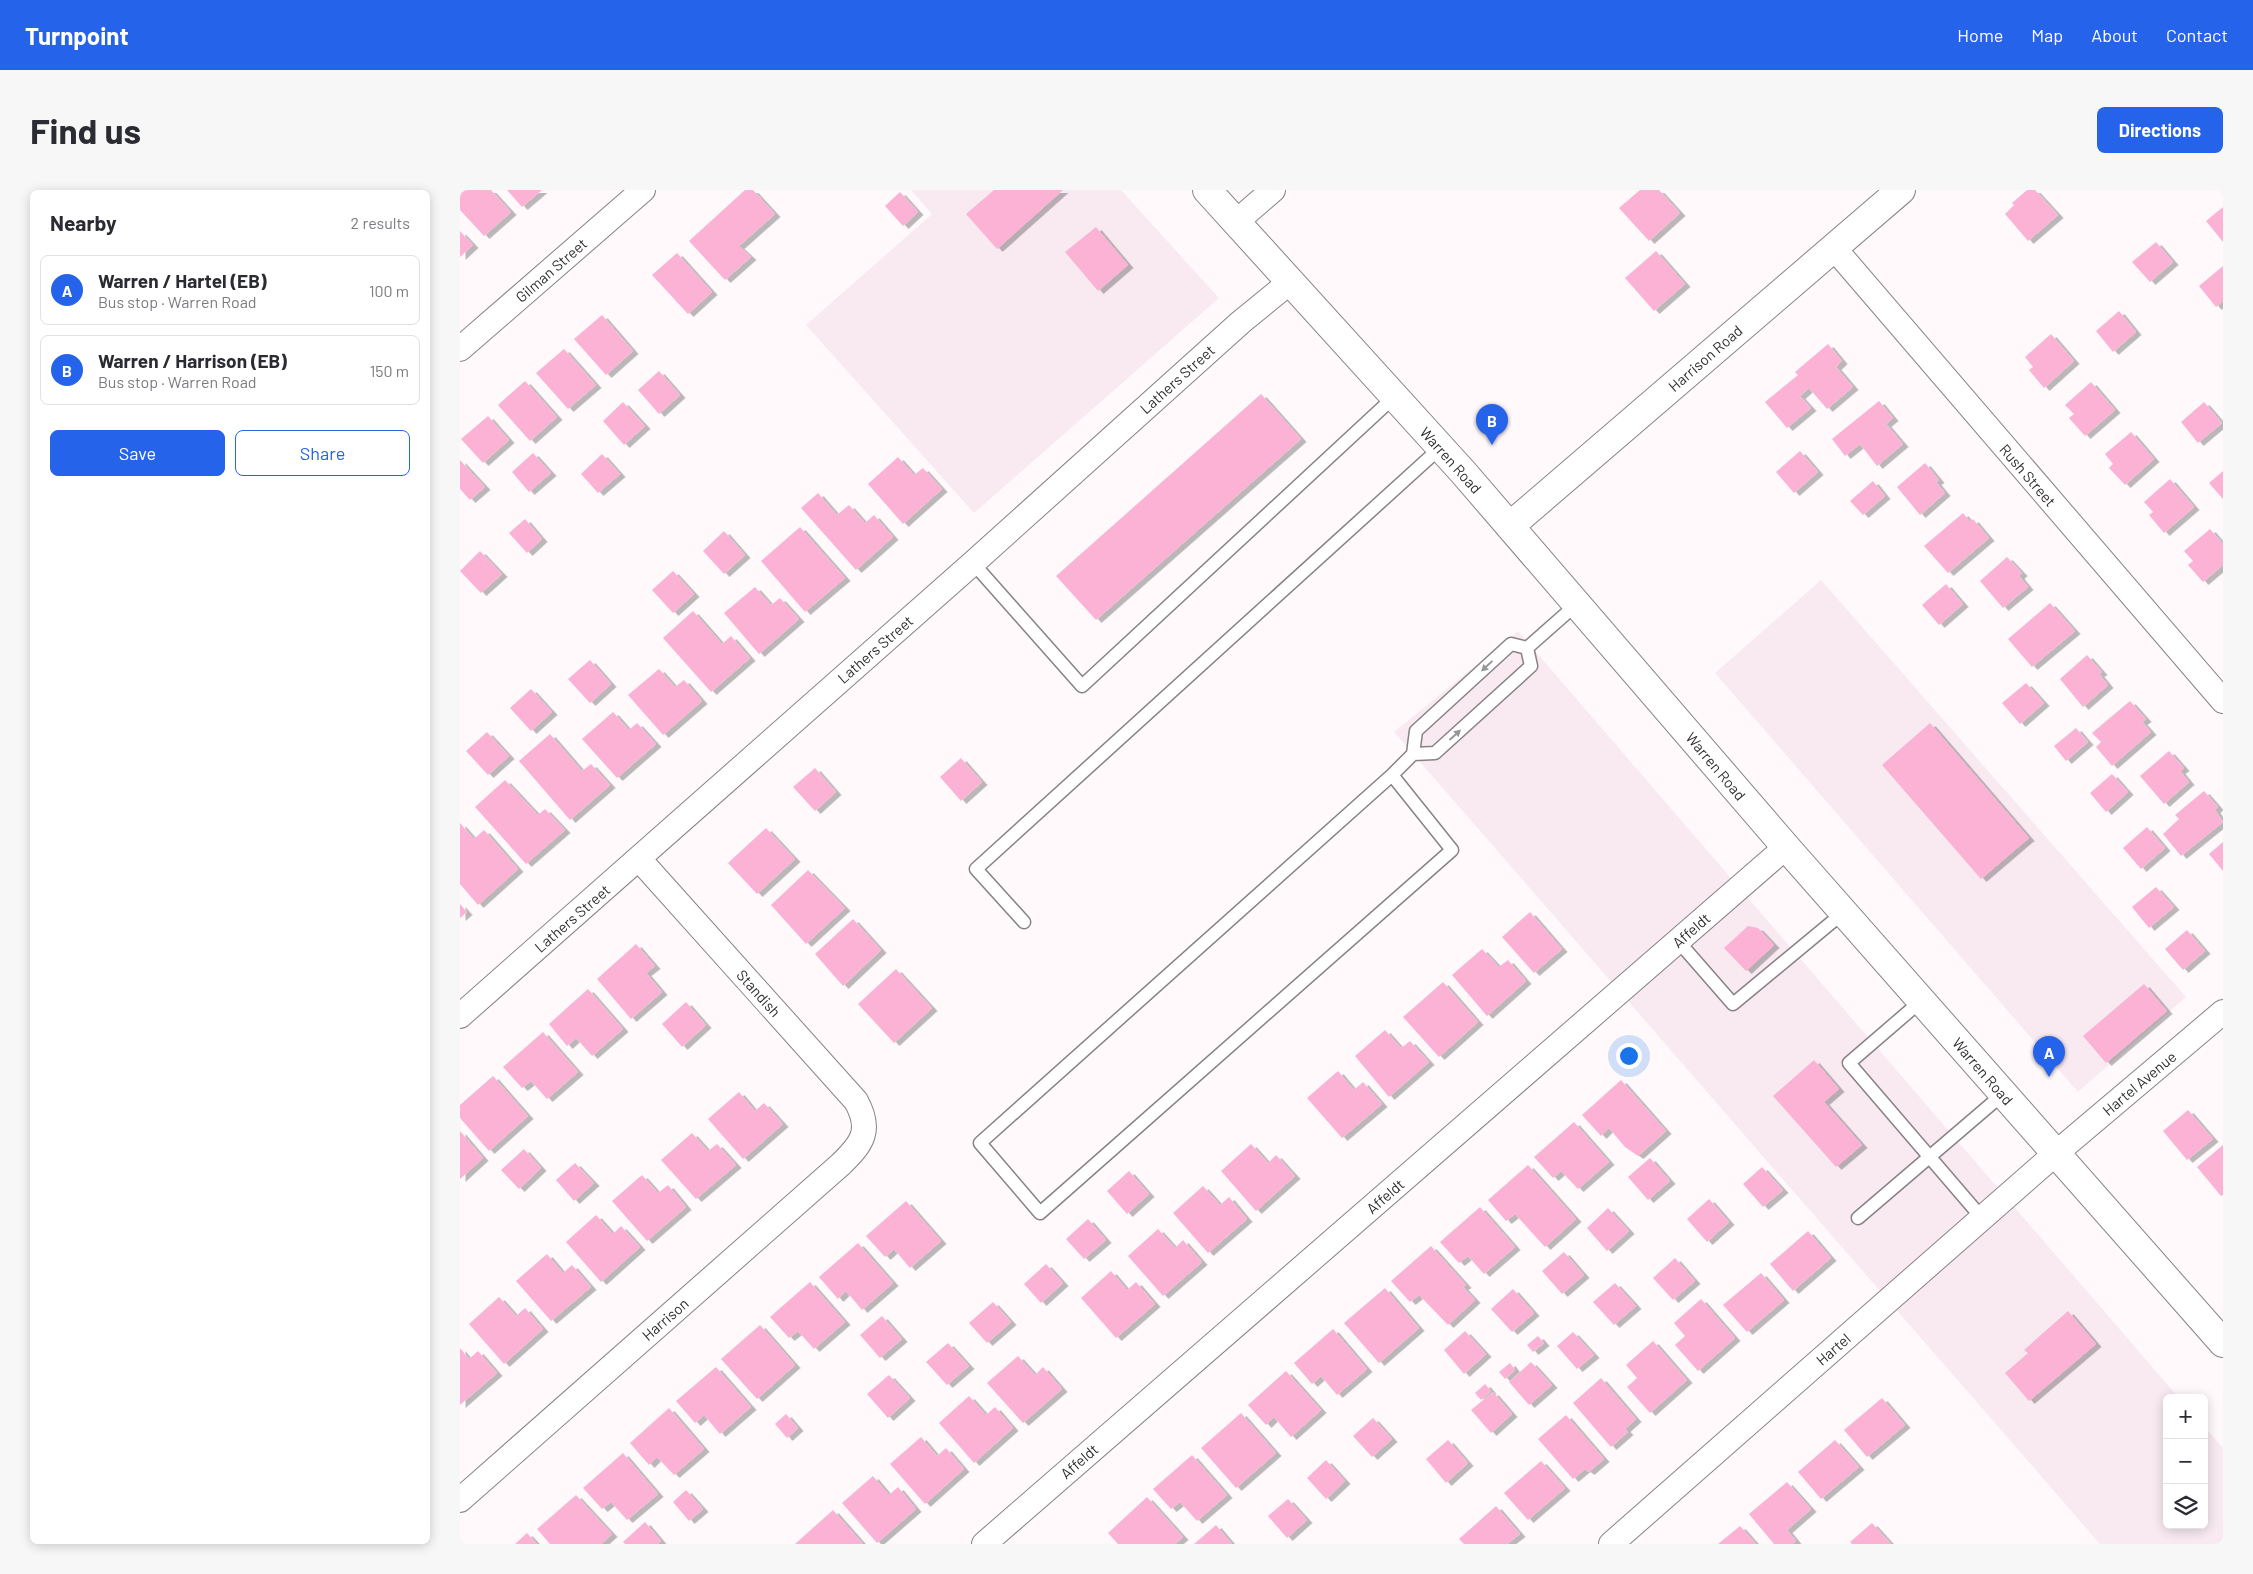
<!DOCTYPE html>
<html lang="en">
<head>
<meta charset="utf-8">
<style>
	:root { --surface:#fff; --page:#f7f7f7; --text:#2b2b33; --muted:#7c7c81; --line:#e1e1e2; --accent:#2563eb }
	body { margin:0; font-family:Barlow,sans-serif; background:var(--page); color:var(--text) }
	.controls { position:absolute; right:15px; bottom:15px; display:grid; overflow:hidden; border-radius:8px; box-shadow:0 2px 12px #0003 }
	.controls button { width:45px; height:45px; display:grid; place-items:center; padding:0; border:0; border-bottom:1px solid var(--line); background:var(--surface); color:var(--text); font:25px sans-serif }
	.you { position:absolute; left:1168px; top:865px; width:18px; height:18px; margin:-12px; border:4px solid #fff; border-radius:50%; background:#1a73e8; box-shadow:0 0 0 8px #1a73e833 }
	.badge { display:grid; place-items:center; width:32px; height:32px; border-radius:50%; background:var(--accent); color:#fff; font-size:16px; font-weight:700 }
	.pin { position:absolute; translate:-50% -41px; filter:drop-shadow(0 1px 2px #0008) }
	.pin::after { content:''; position:absolute; top:26px; width:18px; height:15px; background:inherit; clip-path:polygon(0 0,100% 0,50% 100%) }
	.list { margin:0; padding:0; list-style:none }
	h2 { display:flex; justify-content:space-between; align-items:center; height:65px; margin:0; padding:0 20px; font-size:21px }
	h2 small { font-size:16px; font-weight:400; color:var(--muted) }
	.list li { display:grid; grid-template-columns:32px 1fr auto; gap:15px; align-items:center; box-sizing:border-box; height:70px; margin:0 10px 10px; padding:0 10px; border:1px solid var(--line); border-radius:8px }
	.list b { display:block; font-size:19px; white-space:nowrap }
	.list p { margin:0; font-size:16px; white-space:nowrap; color:var(--muted) }
	.list em { font-size:16px; font-style:normal; color:var(--muted) }
	.actions { display:flex; gap:10px; padding:15px 20px }
	.actions a { flex:1; padding:11px 0; border:1px solid var(--accent); border-radius:8px; text-align:center; font-size:18px; color:var(--accent) }
	.actions .main { background:var(--accent); color:#fff }
	.icon { flex:none; width:28px; height:28px; fill:none; stroke:currentColor; stroke-width:2; stroke-linecap:round; stroke-linejoin:round }
	.map { position:relative; flex:none; width:1763px; height:1354px; overflow:hidden; border-radius:8px }
	header { display:flex; align-items:center; gap:30px; box-sizing:border-box; height:70px; padding:0 25px; background:var(--accent); color:#fff }
	header strong { font-size:24px }
	nav { display:flex; gap:28px; margin-inline-start:auto; font-size:18px }
	.intro { display:flex; align-items:center; justify-content:space-between; box-sizing:border-box; height:120px; padding:0 30px }
	h1 { margin:0; font-size:35px }
	.button { padding:12px 22px; border-radius:8px; background:var(--accent); color:#fff; font-size:18px; font-weight:700 }
	main { display:flex; gap:30px; padding:0 30px }
	aside { flex:1; background:var(--surface); border-radius:8px; box-shadow:0 2px 12px #0003 }
	.map>svg:first-child { display:block }
	.built { fill:#f9eaf1 }
	.building { fill:#fbb2d4; filter:url(#shadow) }
	.lines { fill:none; stroke-linecap:round; stroke-linejoin:round }
	.service-casing { stroke:#888285; stroke-width:15 }
	.minor-casing { stroke:#888285; stroke-width:26 }
	.tertiary-casing { stroke:#888285; stroke-width:30 }
	.secondary-casing { stroke:#888285; stroke-width:30 }
	.service { stroke:#fff; stroke-width:12 }
	.minor { stroke:#fff; stroke-width:24 }
	.tertiary { stroke:#fff; stroke-width:28 }
	.secondary { stroke:#fff; stroke-width:28 }
	.oneway { fill:#989697 }
	.labels { text-anchor:middle; dominant-baseline:central; stroke-width:4; stroke-linejoin:round; paint-order:stroke }
	.street-label { font-size:15px; fill:#312e2f; stroke:#fff }
</style>
</head>
<body>
<header>
<strong>Turnpoint</strong>
<nav><a>Home</a><a>Map</a><a>About</a><a>Contact</a></nav>
</header>
<div class="intro"><h1>Find us</h1><a class="button">Directions</a></div>
<main>
<aside>
<h2>Nearby<small>2 results</small></h2>
<ul class="list">
<li><span class="badge">A</span><div><b>Warren / Hartel (EB)</b><p>Bus stop · Warren Road</p></div><em>100 m</em></li>
<li><span class="badge">B</span><div><b>Warren / Harrison (EB)</b><p>Bus stop · Warren Road</p></div><em>150 m</em></li>
</ul>
<div class="actions"><a class="main">Save</a><a>Share</a></div>
</aside>
<div class="map">
<svg width="1763" height="1354" viewBox="0 0 1763 1354">
	<defs>
		<filter id="shadow"><feDropShadow dx="5.5" dy="3" stdDeviation="0" flood-color="#0004"/></filter>
	</defs>
	<rect width="100%" height="100%" fill="#fff9fc"/>
	<!-- built -->
	<path class="built" d="M 451,0 L 661,0 L 759,108 L 514,323 L 346,135 L 472,24 Z
		M 1361,390 L 1726,807 L 1618,902 L 1255,483 Z
		M 1058,441 L 1719,1208 L 1707,1208 L 1707,1335 L 1744,1335 L 1744,1236 L 1763,1258 L 1763,1354 L 1640,1354 L 934,542 Z"/>
	<!-- building -->
	<path class="building" d="M 3,0 L 31,0 L 51,22 L 24,46 L 0,20 L 0,3 Z
		M 47,0 L 82,0 L 62,17 Z
		M 285,0 L 293,0 L 315,24 L 279,56 L 291,67 L 265,90 L 229,51 Z
		M 534,0 L 603,0 L 537,59 L 506,24 Z
		M 1180,0 L 1199,0 L 1220,23 L 1189,51 L 1159,18 Z
		M 1567,0 L 1575,0 L 1598,25 L 1568,51 L 1545,24 L 1554,15 L 1552,13 Z
		M 440,2 L 458,22 L 443,36 L 425,16 Z
		M 1763,17 L 1763,52 L 1746,31 Z
		M 636,37 L 668,75 L 638,101 L 605,62 Z
		M 0,41 L 13,55 L 0,67 Z
		M 1696,52 L 1713,72 L 1690,92 L 1672,72 Z
		M 1196,61 L 1225,94 L 1194,121 L 1165,88 Z
		M 217,63 L 252,102 L 228,124 L 192,85 Z
		M 1763,76 L 1763,111 L 1756,117 L 1739,96 Z
		M 1659,121 L 1676,142 L 1653,162 L 1636,141 Z
		M 142,125 L 173,161 L 146,185 L 114,149 Z
		M 1591,144 L 1614,171 L 1584,198 L 1569,180 L 1573,177 L 1565,167 Z
		M 1368,154 L 1382,171 L 1376,177 L 1393,197 L 1367,219 L 1349,198 L 1340,206 L 1351,218 L 1327,238 L 1305,212 L 1338,185 L 1335,182 Z
		M 104,159 L 136,195 L 108,219 L 76,183 Z
		M 199,181 L 220,205 L 199,224 L 178,200 Z
		M 65,191 L 97,227 L 70,251 L 38,215 Z
		M 1631,192 L 1655,220 L 1625,246 L 1609,228 L 1614,224 L 1605,215 Z
		M 801,204 L 841,249 L 636,430 L 596,386 Z
		M 1419,211 L 1433,228 L 1426,234 L 1443,254 L 1417,276 L 1400,254 L 1385,266 L 1372,249 Z
		M 163,212 L 185,236 L 164,255 L 143,231 Z
		M 1744,212 L 1762,233 L 1738,253 L 1721,232 Z
		M 28,226 L 49,250 L 23,273 L 1,249 Z
		M 1671,242 L 1694,269 L 1665,295 L 1649,278 L 1653,274 L 1645,264 Z
		M 1340,261 L 1358,282 L 1334,303 L 1316,282 Z
		M 73,263 L 91,283 L 69,302 L 52,282 Z
		M 142,264 L 160,284 L 138,303 L 121,284 Z
		M 438,267 L 454,285 L 463,278 L 482,299 L 443,334 L 408,294 Z
		M 0,270 L 25,297 L 10,310 L 0,299 Z
		M 1465,273 L 1479,290 L 1476,292 L 1485,303 L 1460,325 L 1437,297 Z
		M 1763,281 L 1763,309 L 1749,293 Z
		M 1710,289 L 1734,317 L 1704,343 L 1689,325 L 1693,322 L 1684,312 Z
		M 1413,291 L 1425,306 L 1403,325 L 1390,311 Z
		M 358,303 L 377,325 L 389,315 L 405,333 L 414,325 L 433,347 L 396,380 L 341,318 Z
		M 1503,323 L 1510,332 L 1513,329 L 1529,348 L 1488,383 L 1464,356 Z
		M 65,329 L 82,349 L 67,363 L 49,343 Z
		M 340,337 L 385,388 L 345,422 L 301,371 Z
		M 1750,339 L 1763,354 L 1763,375 L 1743,392 L 1728,375 L 1733,371 L 1724,361 Z
		M 264,341 L 285,365 L 264,384 L 243,361 Z
		M 20,361 L 42,384 L 21,403 L 0,381 Z
		M 1547,367 L 1562,383 L 1559,386 L 1568,397 L 1543,418 L 1520,391 Z
		M 213,381 L 234,404 L 213,423 L 192,400 Z
		M 1486,394 L 1503,414 L 1479,435 L 1462,415 Z
		M 295,397 L 311,415 L 320,408 L 339,429 L 299,464 L 264,423 Z
		M 1590,413 L 1615,441 L 1572,477 L 1548,449 Z
		M 233,421 L 262,454 L 271,446 L 290,468 L 251,502 L 203,448 Z
		M 1627,465 L 1642,482 L 1639,484 L 1648,495 L 1623,517 L 1600,489 Z
		M 130,470 L 151,494 L 130,513 L 108,489 Z
		M 199,479 L 215,497 L 224,490 L 242,511 L 203,545 L 168,505 Z
		M 1566,493 L 1584,513 L 1560,534 L 1542,513 Z
		M 71,499 L 92,522 L 71,541 L 50,518 Z
		M 1670,511 L 1686,529 L 1682,532 L 1691,542 L 1652,576 L 1636,557 L 1641,552 L 1632,543 Z
		M 153,522 L 169,540 L 177,533 L 196,554 L 157,588 L 122,549 Z
		M 1470,533 L 1569,648 L 1521,689 L 1422,575 Z
		M 1616,538 L 1628,552 L 1606,571 L 1594,556 Z
		M 27,542 L 49,566 L 28,585 L 6,561 Z
		M 90,544 L 122,581 L 131,574 L 150,595 L 110,630 L 59,571 Z
		M 1709,561 L 1724,578 L 1720,581 L 1729,592 L 1704,614 L 1680,586 Z
		M 501,568 L 522,592 L 501,611 L 480,587 Z
		M 355,578 L 376,602 L 355,621 L 333,597 Z
		M 1652,584 L 1668,602 L 1646,622 L 1630,603 Z
		M 45,590 L 78,625 L 85,619 L 105,640 L 66,674 L 15,617 Z
		M 1744,601 L 1758,617 L 1755,620 L 1763,632 L 1721,666 L 1703,644 L 1719,629 L 1715,625 Z
		M 0,633 L 14,649 L 24,640 L 58,679 L 18,715 L 0,694 Z
		M 1687,637 L 1705,658 L 1681,679 L 1663,658 Z
		M 306,638 L 335,669 L 297,704 L 268,673 Z
		M 1763,652 L 1763,681 L 1749,664 Z
		M 348,680 L 385,718 L 346,754 L 311,715 Z
		M 1696,697 L 1714,717 L 1689,738 L 1672,717 Z
		M 0,714 L 7,722 L 0,728 Z
		M 1070,722 L 1102,759 L 1074,783 L 1042,747 Z
		M 393,729 L 421,760 L 383,796 L 355,764 Z
		M 1288,736 L 1298,738 L 1314,755 L 1286,781 L 1264,758 Z
		M 1727,740 L 1745,761 L 1723,780 L 1705,759 Z
		M 176,754 L 195,776 L 186,783 L 202,802 L 171,829 L 137,789 Z
		M 1022,759 L 1039,777 L 1048,770 L 1066,791 L 1027,826 L 992,785 Z
		M 436,779 L 472,818 L 434,853 L 398,814 Z
		M 983,792 L 1018,832 L 979,867 L 943,827 Z
		M 1684,794 L 1707,821 L 1646,873 L 1623,846 Z
		M 128,799 L 163,839 L 132,866 L 116,848 L 107,856 L 89,834 Z
		M 226,812 L 246,835 L 222,857 L 202,834 Z
		M 925,840 L 941,858 L 950,851 L 969,872 L 929,907 L 895,866 Z
		M 83,842 L 118,882 L 87,909 L 71,891 L 62,898 L 43,877 Z
		M 1354,870 L 1379,899 L 1364,912 L 1402,955 L 1376,977 L 1313,906 Z
		M 878,881 L 894,900 L 903,892 L 922,914 L 882,948 L 847,908 Z
		M 33,886 L 68,926 L 29,961 L 0,928 L 0,915 Z
		M 1161,890 L 1206,941 L 1178,966 L 1165,957 L 1149,938 L 1141,946 L 1122,925 Z
		M 279,902 L 295,921 L 304,913 L 323,934 L 283,969 L 248,929 Z
		M 1728,920 L 1753,949 L 1727,970 L 1703,941 Z
		M 1114,932 L 1149,972 L 1118,999 L 1101,981 L 1093,988 L 1074,967 Z
		M 0,941 L 23,968 L 0,989 Z
		M 232,943 L 248,961 L 257,954 L 276,975 L 236,1009 L 201,970 Z
		M 791,954 L 808,973 L 816,965 L 835,986 L 796,1021 L 761,981 Z
		M 1763,955 L 1763,1005 L 1761,1006 L 1737,977 Z
		M 64,959 L 81,978 L 59,999 L 41,980 Z
		M 1190,968 L 1210,991 L 1188,1010 L 1168,987 Z
		M 115,973 L 134,993 L 114,1011 L 96,990 Z
		M 1068,975 L 1116,1029 L 1085,1057 L 1055,1024 L 1046,1031 L 1028,1010 Z
		M 1302,977 L 1323,1000 L 1303,1017 L 1283,994 Z
		M 669,981 L 689,1004 L 667,1024 L 647,1001 Z
		M 182,985 L 198,1003 L 208,995 L 226,1017 L 187,1051 L 152,1011 Z
		M 743,996 L 760,1015 L 769,1007 L 787,1029 L 748,1063 L 713,1023 Z
		M 1249,1009 L 1269,1032 L 1247,1052 L 1227,1029 Z
		M 446,1011 L 481,1051 L 450,1078 L 434,1059 L 425,1067 L 406,1046 Z
		M 1020,1017 L 1055,1057 L 1024,1084 L 1008,1066 L 999,1073 L 980,1052 Z
		M 1148,1018 L 1169,1041 L 1147,1061 L 1127,1038 Z
		M 136,1025 L 153,1044 L 161,1036 L 180,1057 L 141,1092 L 106,1052 Z
		M 628,1029 L 646,1050 L 624,1069 L 606,1049 Z
		M 698,1039 L 715,1058 L 723,1050 L 742,1072 L 703,1106 L 668,1066 Z
		M 1348,1041 L 1371,1068 L 1333,1101 L 1310,1074 Z
		M 398,1053 L 433,1093 L 402,1120 L 386,1101 L 378,1109 L 359,1087 Z
		M 971,1056 L 1006,1095 L 1003,1097 L 1015,1110 L 988,1135 L 959,1105 L 950,1112 L 931,1091 Z
		M 1104,1062 L 1124,1085 L 1102,1104 L 1082,1081 Z
		M 87,1064 L 103,1083 L 112,1075 L 131,1097 L 91,1131 L 56,1091 Z
		M 1215,1068 L 1235,1091 L 1213,1110 L 1193,1088 Z
		M 586,1074 L 603,1093 L 581,1113 L 564,1094 Z
		M 651,1081 L 667,1100 L 676,1092 L 695,1114 L 656,1148 L 621,1108 Z
		M 1301,1083 L 1324,1110 L 1287,1142 L 1263,1115 Z
		M 350,1092 L 385,1132 L 354,1159 L 338,1141 L 329,1148 L 310,1127 Z
		M 1155,1093 L 1176,1116 L 1154,1135 L 1133,1112 Z
		M 925,1098 L 959,1138 L 919,1173 L 884,1133 Z
		M 1053,1099 L 1074,1123 L 1052,1142 L 1031,1119 Z
		M 39,1107 L 56,1126 L 65,1118 L 83,1139 L 44,1174 L 9,1134 Z
		M 1241,1109 L 1275,1148 L 1238,1181 L 1215,1155 L 1225,1146 L 1214,1133 Z
		M 533,1112 L 551,1132 L 527,1153 L 509,1133 Z
		M 1608,1121 L 1636,1154 L 1569,1211 L 1545,1183 L 1568,1163 L 1564,1160 Z
		M 422,1126 L 442,1149 L 420,1168 L 400,1145 Z
		M 300,1135 L 335,1175 L 297,1209 L 261,1169 Z
		M 873,1139 L 907,1179 L 877,1205 L 861,1186 L 852,1194 L 834,1173 Z
		M 1005,1141 L 1026,1164 L 1004,1184 L 984,1160 Z
		M 1113,1142 L 1134,1165 L 1117,1179 L 1097,1156 Z
		M 1078,1146 L 1084,1153 L 1073,1162 L 1067,1155 Z
		M 1193,1151 L 1227,1190 L 1190,1223 L 1167,1197 L 1177,1188 L 1166,1175 Z
		M 488,1153 L 509,1176 L 487,1195 L 466,1172 Z
		M 0,1158 L 9,1169 L 18,1161 L 37,1183 L 0,1215 Z
		M 558,1166 L 575,1185 L 583,1177 L 602,1199 L 563,1233 L 527,1193 Z
		M 1071,1172 L 1092,1195 L 1069,1215 L 1049,1192 Z
		M 1050,1173 L 1055,1180 L 1045,1189 L 1039,1182 Z
		M 256,1177 L 291,1217 L 260,1244 L 244,1225 L 235,1233 L 216,1211 Z
		M 826,1181 L 861,1220 L 831,1247 L 814,1227 L 806,1235 L 788,1215 Z
		M 429,1185 L 450,1208 L 428,1228 L 407,1204 Z
		M 1141,1188 L 1176,1229 L 1165,1239 L 1168,1242 L 1151,1257 L 1113,1213 Z
		M 1025,1194 L 1031,1201 L 1021,1210 L 1015,1203 Z
		M 1033,1202 L 1052,1224 L 1031,1243 L 1011,1220 Z
		M 509,1206 L 526,1225 L 535,1217 L 553,1238 L 514,1273 L 479,1233 Z
		M 1422,1208 L 1445,1235 L 1407,1267 L 1384,1240 Z
		M 209,1218 L 244,1259 L 214,1285 L 197,1267 L 189,1275 L 170,1253 Z
		M 781,1223 L 816,1263 L 776,1298 L 741,1258 Z
		M 326,1224 L 338,1238 L 327,1248 L 315,1234 Z
		M 1106,1225 L 1144,1269 L 1129,1282 L 1125,1279 L 1113,1289 L 1078,1249 Z
		M 913,1228 L 932,1249 L 912,1267 L 893,1246 Z
		M 461,1247 L 477,1266 L 486,1258 L 504,1279 L 465,1314 L 430,1274 Z
		M 988,1250 L 1008,1273 L 986,1293 L 966,1269 Z
		M 1375,1250 L 1399,1277 L 1361,1309 L 1338,1282 Z
		M 163,1263 L 198,1304 L 167,1330 L 151,1312 L 142,1319 L 123,1298 Z
		M 732,1265 L 767,1305 L 737,1331 L 720,1312 L 711,1319 L 693,1299 Z
		M 866,1270 L 885,1291 L 866,1309 L 847,1288 Z
		M 1081,1271 L 1105,1298 L 1068,1330 L 1044,1303 Z
		M 413,1286 L 429,1305 L 438,1297 L 456,1319 L 417,1353 L 382,1313 Z
		M 1327,1292 L 1351,1319 L 1327,1340 L 1336,1351 L 1332,1354 L 1314,1354 L 1289,1324 Z
		M 226,1300 L 243,1319 L 229,1331 L 213,1312 Z
		M 116,1305 L 152,1344 L 141,1354 L 90,1354 L 77,1339 Z
		M 687,1307 L 723,1347 L 715,1354 L 658,1354 L 648,1343 Z
		M 828,1309 L 847,1330 L 827,1348 L 808,1326 Z
		M 1036,1316 L 1060,1344 L 1047,1354 L 1004,1354 L 999,1349 Z
		M 373,1320 L 403,1354 L 335,1354 Z
		M 185,1332 L 201,1351 L 198,1354 L 165,1354 L 163,1352 Z
		M 1412,1333 L 1431,1354 L 1392,1354 L 1390,1352 Z
		M 756,1335 L 772,1354 L 734,1354 Z
		M 1280,1336 L 1296,1354 L 1258,1354 Z
		M 67,1343 L 77,1354 L 55,1354 Z"/>
	<g class="lines">
		<!-- service casing -->
		<g class="service-casing">
			<path id="service" d="M 513,373 L 622,496 L 934,207
				M 1067,458 L 1118,413
				M 953,564 L 975,563 L 1071,476 L 1067,458
				M 932,585 L 992,660 L 580,1023 L 520,953 L 932,585 L 953,564 L 956,541 L 1051,454 L 1067,458
				M 564,732 L 516,679 L 980,258
				M 1218,751 L 1273,814 L 1384,722
				M 1461,811 L 1389,873 L 1522,1028
				M 1398,1028 L 1543,904"/>
		</g>
		<!-- minor casing -->
		<g class="minor-casing">
			<path id="minor" d="M 776,32 L 813,0
				M 1374,58 L 1763,511
				M 0,159 L 183,0
				M 0,826 L 513,373 L 781,132 L 830,92
				M 0,1310 L 380,975 C 403,953 412,940 396,911 L 179,669
				M 524,1354 L 1326,657
				M 1151,1354 L 1595,964 L 1763,822"/>
		</g>
		<!-- tertiary casing -->
		<g class="tertiary-casing">
			<path id="tertiary" d="M 1050,336 L 1441,0"/>
		</g>
		<!-- secondary casing -->
		<g class="secondary-casing">
			<path id="secondary" d="M 747,0 L 1003,282 L 1326,657 L 1763,1153"/>
		</g>
		<!-- service -->
		<use href="#service" class="service"/>
		<!-- minor -->
		<use href="#minor" class="minor"/>
		<!-- tertiary -->
		<use href="#tertiary" class="tertiary"/>
		<!-- secondary -->
		<use href="#secondary" class="secondary"/>
	</g>
	<!-- one-way arrows -->
	<defs><path id="oneway-solid" d="M-6-.8H1V-3.2L6.5 0L1 3.2V.8H-6Z" transform="scale(1.25)"/></defs>
	<g class="oneway">
		<use href="#oneway-solid" transform="translate(1027 476) rotate(137)"/>
		<use href="#oneway-solid" transform="translate(995 545) rotate(-42)"/>
	</g>
	<g class="labels">
		<!-- street labels -->
		<g class="street-label">
			<text transform="translate(91 80) rotate(-41)">Gilman Street</text>
			<text transform="translate(1245 168) rotate(-41)">Harrison Road</text>
			<text transform="translate(717 189) rotate(-42)">Lathers Street</text>
			<text transform="translate(991 270) rotate(48)">Warren Road</text>
			<text transform="translate(1568 285) rotate(49)">Rush Street</text>
			<text transform="translate(415 459) rotate(-41)">Lathers Street</text>
			<text transform="translate(1256 576) rotate(50)">Warren Road</text>
			<text transform="translate(112 728) rotate(-41)">Lathers Street</text>
			<text transform="translate(1231 740) rotate(-41)">Affeldt</text>
			<text transform="translate(299 803) rotate(48)">Standish</text>
			<text transform="translate(1523 881) rotate(49)">Warren Road</text>
			<text transform="translate(1679 893) rotate(-40)">Hartel Avenue</text>
			<text transform="translate(925 1006) rotate(-41)">Affeldt</text>
			<text transform="translate(205 1129) rotate(-41)">Harrison</text>
			<text transform="translate(1373 1159) rotate(-41)">Hartel</text>
			<text transform="translate(619 1271) rotate(-41)">Affeldt</text>
		</g>
	</g>
</svg>
<div class="controls">
<button>+</button>
<button>−</button>
<button><svg class="icon" aria-label="layers" viewBox="0 0 24 24"><path d="M12 4l9 5-9 5-9-5zM3 14l9 5 9-5"/></svg></button>
</div>
<div class="you"></div>
<div class="pin badge" style="left:1589px;top:887px">A</div>
<div class="pin badge" style="left:1032px;top:255px">B</div>
</div>
</main>
</body>
</html>
